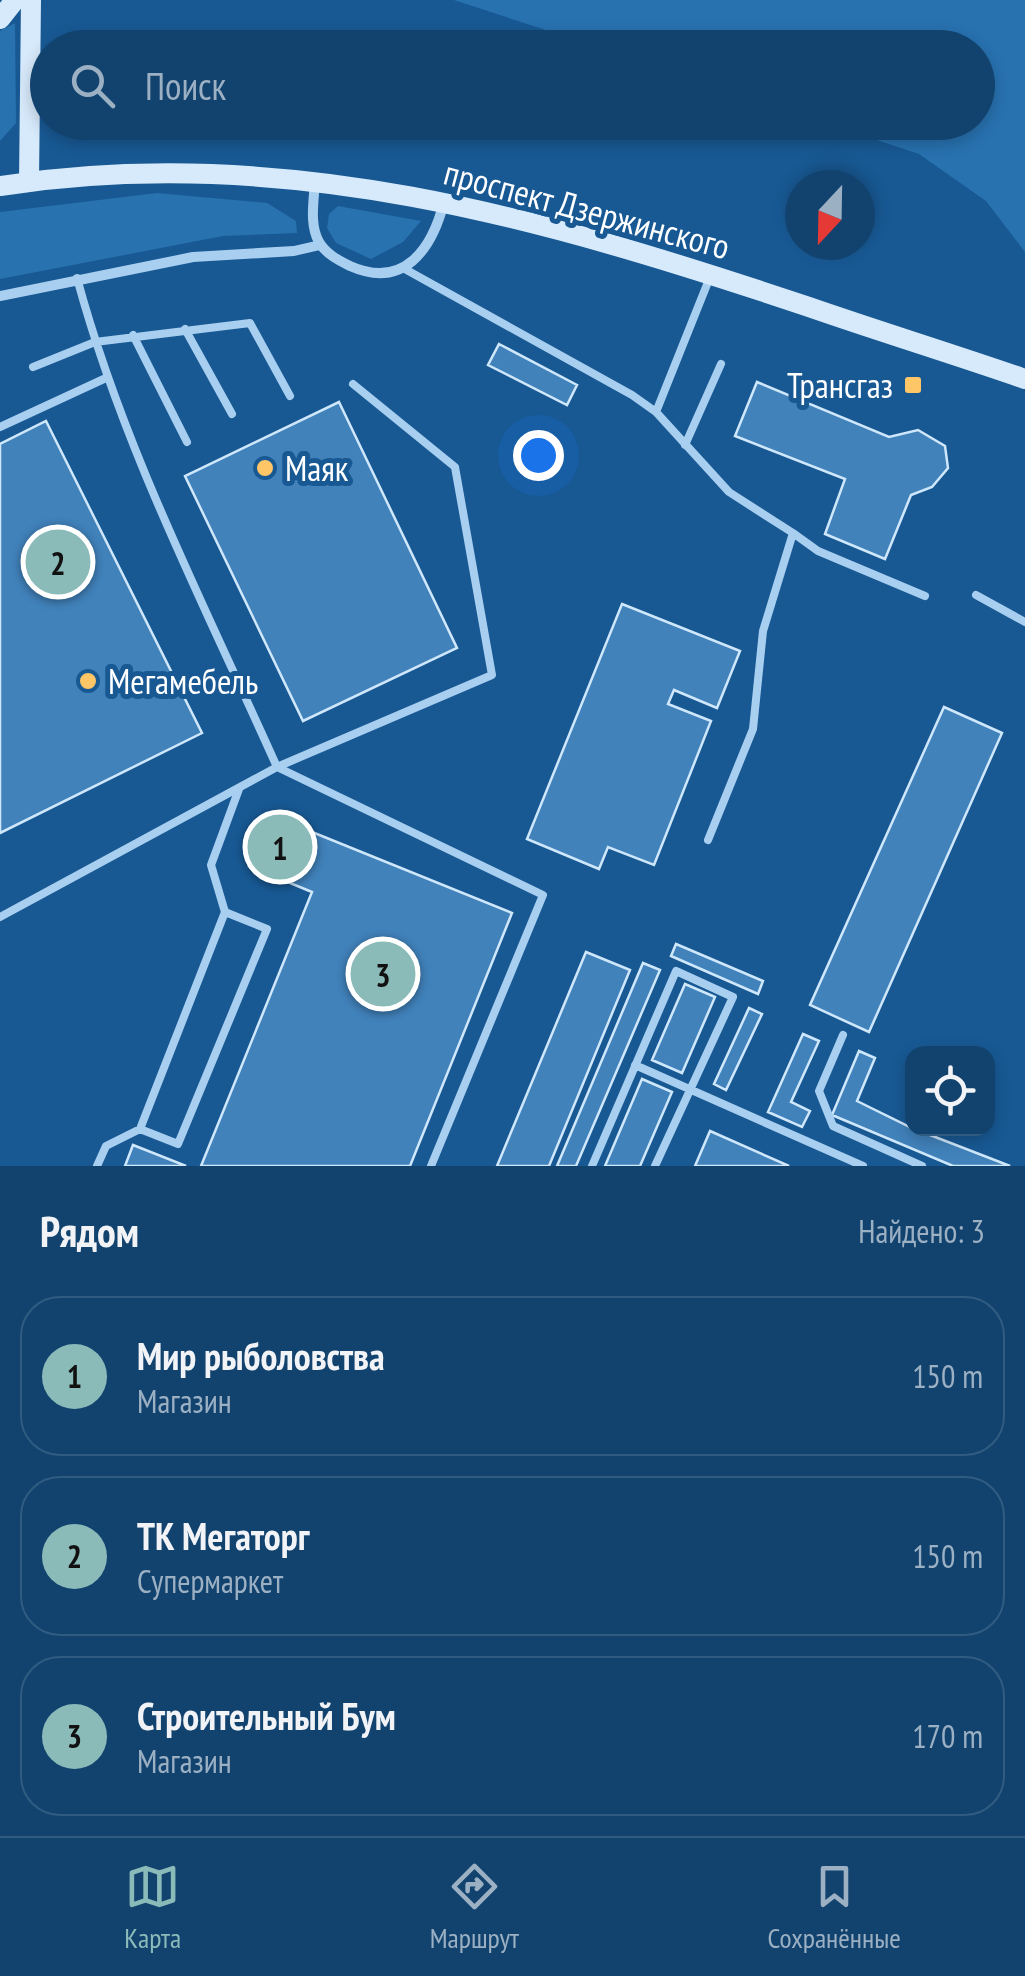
<!DOCTYPE html>
<html lang="ru">
<head>
<meta charset="utf-8">
<style>
	:root { --surface:#12436f; --page:#1f4e77; --text:#f1f3f6; --muted:#9cb0c3; --line:#315c82; --accent:#8bbbb9 }
	body { margin:0; font-family:"PT Sans Narrow",sans-serif; background:var(--page); color:var(--text) }
	.controls { position:absolute; right:30px; bottom:30px; display:grid; overflow:hidden; border-radius:20px; box-shadow:0 5px 15px #0003 }
	.controls button { width:90px; height:90px; display:grid; place-items:center; padding:0; border:0; border-bottom:2px solid var(--line); background:var(--surface); color:var(--text); font:50px sans-serif }
	.compass { position:absolute; left:785px; top:170px; width:90px; height:90px; border-radius:50%; background:var(--surface); box-shadow:0 5px 15px #0003; rotate:202deg }
	.you { position:absolute; left:538px; top:455px; width:35px; height:35px; margin:-25px; border:8px solid #fff; border-radius:50%; background:#1a73e8; box-shadow:0 0 0 15px #1a73e833 }
	.badge { display:grid; place-items:center; width:65px; height:65px; border-radius:50%; background:var(--accent); color:#111; font-size:32px; font-weight:700 }
	.pin { position:absolute; translate:-50% -50%; border:5px solid #fff; box-shadow:0 2px 10px #0006 }
	.list { margin:0; padding:0; list-style:none }
	h2 { display:flex; justify-content:space-between; align-items:center; height:130px; margin:0; padding:0 40px; font-size:42px }
	h2 small { font-size:32px; font-weight:400; color:var(--muted) }
	.list li { display:grid; grid-template-columns:65px 1fr auto; gap:30px; align-items:center; box-sizing:border-box; height:160px; margin:0 20px 20px; padding:0 20px; border:2px solid var(--line); border-radius:40px }
	.list b { display:block; font-size:38px; white-space:nowrap }
	.list p { margin:0; font-size:32px; white-space:nowrap; color:var(--muted) }
	.list em { font-size:32px; font-style:normal; color:var(--muted) }
	.icon { flex:none; width:55px; height:55px; fill:none; stroke:currentColor; stroke-width:2; stroke-linecap:round; stroke-linejoin:round }
	.map { position:relative; flex:none; width:1025px; height:1166px; overflow:hidden }
	.search { position:absolute; background:var(--surface); box-shadow:0 5px 15px #0003; left:30px; right:30px; top:30px; height:110px; display:flex; align-items:center; gap:25px; box-sizing:border-box; padding:0 35px; border-radius:55px; color:var(--muted); font-size:38px }
	.sheet { height:670px; background:var(--surface) }
	nav { display:flex; justify-content:space-around; align-items:center; box-sizing:border-box; height:140px; border-top:2px solid var(--line); background:var(--surface); font-size:28px; color:var(--muted) }
	nav a { display:grid; justify-items:center; gap:5px }
	nav .on { color:var(--accent) }
	.map>svg:first-child { display:block }
	.green { fill:#2872b0 }
	.building { fill:#4182bb; stroke:#cfe7fb; stroke-width:2.5 }
	.lines { fill:none; stroke-linecap:round; stroke-linejoin:round }
	.lane { stroke:#a9cff0; stroke-width:8 }
	.street { stroke:#a9cff0; stroke-width:10 }
	.secondary { stroke:#d7eafb; stroke-width:20 }
	.poi-dot { fill:#ffc668; stroke:#185994; stroke-width:4 }
	.labels { text-anchor:middle; dominant-baseline:central; stroke-width:10; stroke-linejoin:round; paint-order:stroke }
	.street-label { font-size:35px; fill:#fff; stroke:#185994 }
	.poi-label { font-size:35px; fill:#fff; stroke:#185994; text-anchor:start }
</style>
</head>
<body>
<div class="map">
<svg width="1025" height="1166" viewBox="0 0 1025 1166">
	<rect width="100%" height="100%" fill="#185994"/>
	<!-- green -->
	<path class="green" d="M 454,0 L 1025,0 L 1025,252 L 986,201 L 919,154 L 825,123 L 978,122 L 978,48 L 598,47 Z
		M 15,23 L 16,123 L 0,141 L 0,31 Z
		M 157,193 L 267,203 L 296,221 L 297,233 L 223,236 L 0,279 L 0,212 Z
		M 338,206 L 421,221 L 403,242 L 371,259 L 336,243 L 327,228 L 329,214 Z"/>
	<!-- building -->
	<path class="building" d="M 499,344 L 577,385 L 567,405 L 488,365 Z
		M 757,382 L 889,437 L 918,430 L 945,446 L 948,468 L 932,487 L 911,495 L 885,559 L 825,534 L 845,479 L 735,436 Z
		M 339,402 L 457,648 L 303,721 L 185,476 Z
		M 46,421 L 202,733 L 0,833 L 0,444 Z
		M 622,604 L 740,651 L 717,708 L 674,690 L 668,704 L 711,721 L 654,865 L 608,847 L 599,869 L 527,839 Z
		M 944,707 L 1002,733 L 869,1032 L 810,1005 Z
		M 270,815 L 512,913 L 410,1166 L 201,1166 L 312,892 L 249,866 Z
		M 676,944 L 763,981 L 758,994 L 671,956 Z
		M 586,952 L 630,970 L 549,1166 L 497,1166 Z
		M 643,963 L 660,970 L 576,1166 L 557,1166 Z
		M 685,984 L 715,997 L 682,1073 L 652,1060 Z
		M 749,1008 L 762,1014 L 726,1090 L 714,1084 Z
		M 803,1034 L 819,1041 L 791,1102 L 810,1111 L 802,1127 L 768,1112 Z
		M 859,1051 L 875,1058 L 857,1101 L 912,1128 L 1010,1166 L 953,1166 L 832,1115 Z
		M 642,1079 L 672,1092 L 640,1166 L 605,1166 Z
		M 710,1131 L 789,1166 L 695,1166 Z
		M 133,1145 L 186,1166 L 125,1166 Z"/>
	<g class="lines">
		<!-- lane -->
		<path class="lane" d="M 403,268 L 632,395 L 656,412 L 729,492 L 793,533 L 763,631 L 753,729 L 708,840
			M 77,278 C 123,448 205,606 277,767 L 543,895 L 431,1166
			M 185,329 L 232,414
			M 133,335 L 187,442
			M 33,367 L 95,342 L 250,323 L 290,396
			M 656,412 L 710,277
			M 0,427 L 106,378
			M 685,445 L 721,364
			M 793,533 L 818,551 L 925,596
			M 976,595 L 1025,622
			M 0,917 L 277,767 L 492,675 L 455,467 L 353,384
			M 843,1035 L 819,1091 L 833,1126 L 922,1166
			M 635,1065 L 863,1166
			M 140,1129 L 178,1144 L 267,929 L 225,912
			M 97,1166 L 106,1146 L 140,1129 L 225,912 L 211,865 L 239,789
			M 592,1166 L 676,971 L 733,997 L 655,1166"/>
		<!-- street -->
		<path class="street" d="M 315,180 C 314,201 309,224 319,242 C 326,254 338,260 350,266 C 404,290 432,249 444,202
			M 0,296 L 193,257 L 294,251 L 320,245"/>
		<!-- secondary -->
		<path class="secondary" d="M 0,19 L 15,0
			M 29,182 L 31,0
			M 0,186 C 284,142 543,218 809,307 C 881,332 953,354 1025,379"/>
	</g>
	<!-- markers -->
	<g class="poi-dot">
		<rect x="903" y="375" width="20" height="20" rx="5"/>
		<circle cx="265" cy="468" r="10"/>
		<circle cx="88" cy="681" r="10"/>
	</g>
	<g class="labels">
		<!-- street labels -->
		<g class="street-label">
			<text transform="translate(587 209) rotate(15)">проспект Дзержинского</text>
		</g>
		<!-- poi labels -->
		<g class="poi-label">
			<text x="893" y="385" text-anchor="end">Трансгаз</text>
			<text x="285" y="468">Маяк</text>
			<text x="108" y="681">Мегамебель</text>
		</g>
	</g>
</svg>
<div class="controls">
<button><svg class="icon" aria-label="locate" viewBox="0 0 24 24"><circle cx="12" cy="12" r="6"/><path d="M12 2v4M12 18v4M2 12h4M18 12h4"/></svg></button>
</div>
<svg class="compass" viewBox="-18 -18 36 36"><path d="M0-13l5 13h-10z" fill="#e53935"/><path d="M0 13l5-13h-10z" fill="#9cb0c3"/></svg>
<div class="you"></div>
<div class="pin badge" style="left:280px;top:847px">1</div>
<div class="pin badge" style="left:58px;top:562px">2</div>
<div class="pin badge" style="left:383px;top:974px">3</div>
<div class="search"><svg class="icon" aria-label="search" viewBox="0 0 24 24"><circle cx="10" cy="10" r="6"/><path d="M15 15l6 6"/></svg>Поиск</div>
</div>
<section class="sheet">
<h2>Рядом<small>Найдено: 3</small></h2>
<ul class="list">
<li><span class="badge">1</span><div><b>Мир рыболовства</b><p>Магазин</p></div><em>150 m</em></li>
<li><span class="badge">2</span><div><b>ТК Мегаторг</b><p>Супермаркет</p></div><em>150 m</em></li>
<li><span class="badge">3</span><div><b>Строительный Бум</b><p>Магазин</p></div><em>170 m</em></li>
</ul>
</section>
<nav>
<a class="on"><svg class="icon" aria-label="map" viewBox="0 0 24 24"><path d="M3 6l6-2 6 2 6-2v14l-6 2-6-2-6 2zM9 4v14M15 6v14"/></svg>Карта</a>
<a><svg class="icon" aria-label="directions" viewBox="0 0 24 24"><path d="M12 3l9 9-9 9-9-9zM9 14v-3h6M13 9l2 2-2 2"/></svg>Маршрут</a>
<a><svg class="icon" aria-label="saved" viewBox="0 0 24 24"><path d="M7 4h10v16l-5-4-5 4z"/></svg>Сохранённые</a>
</nav>
</body>
</html>
